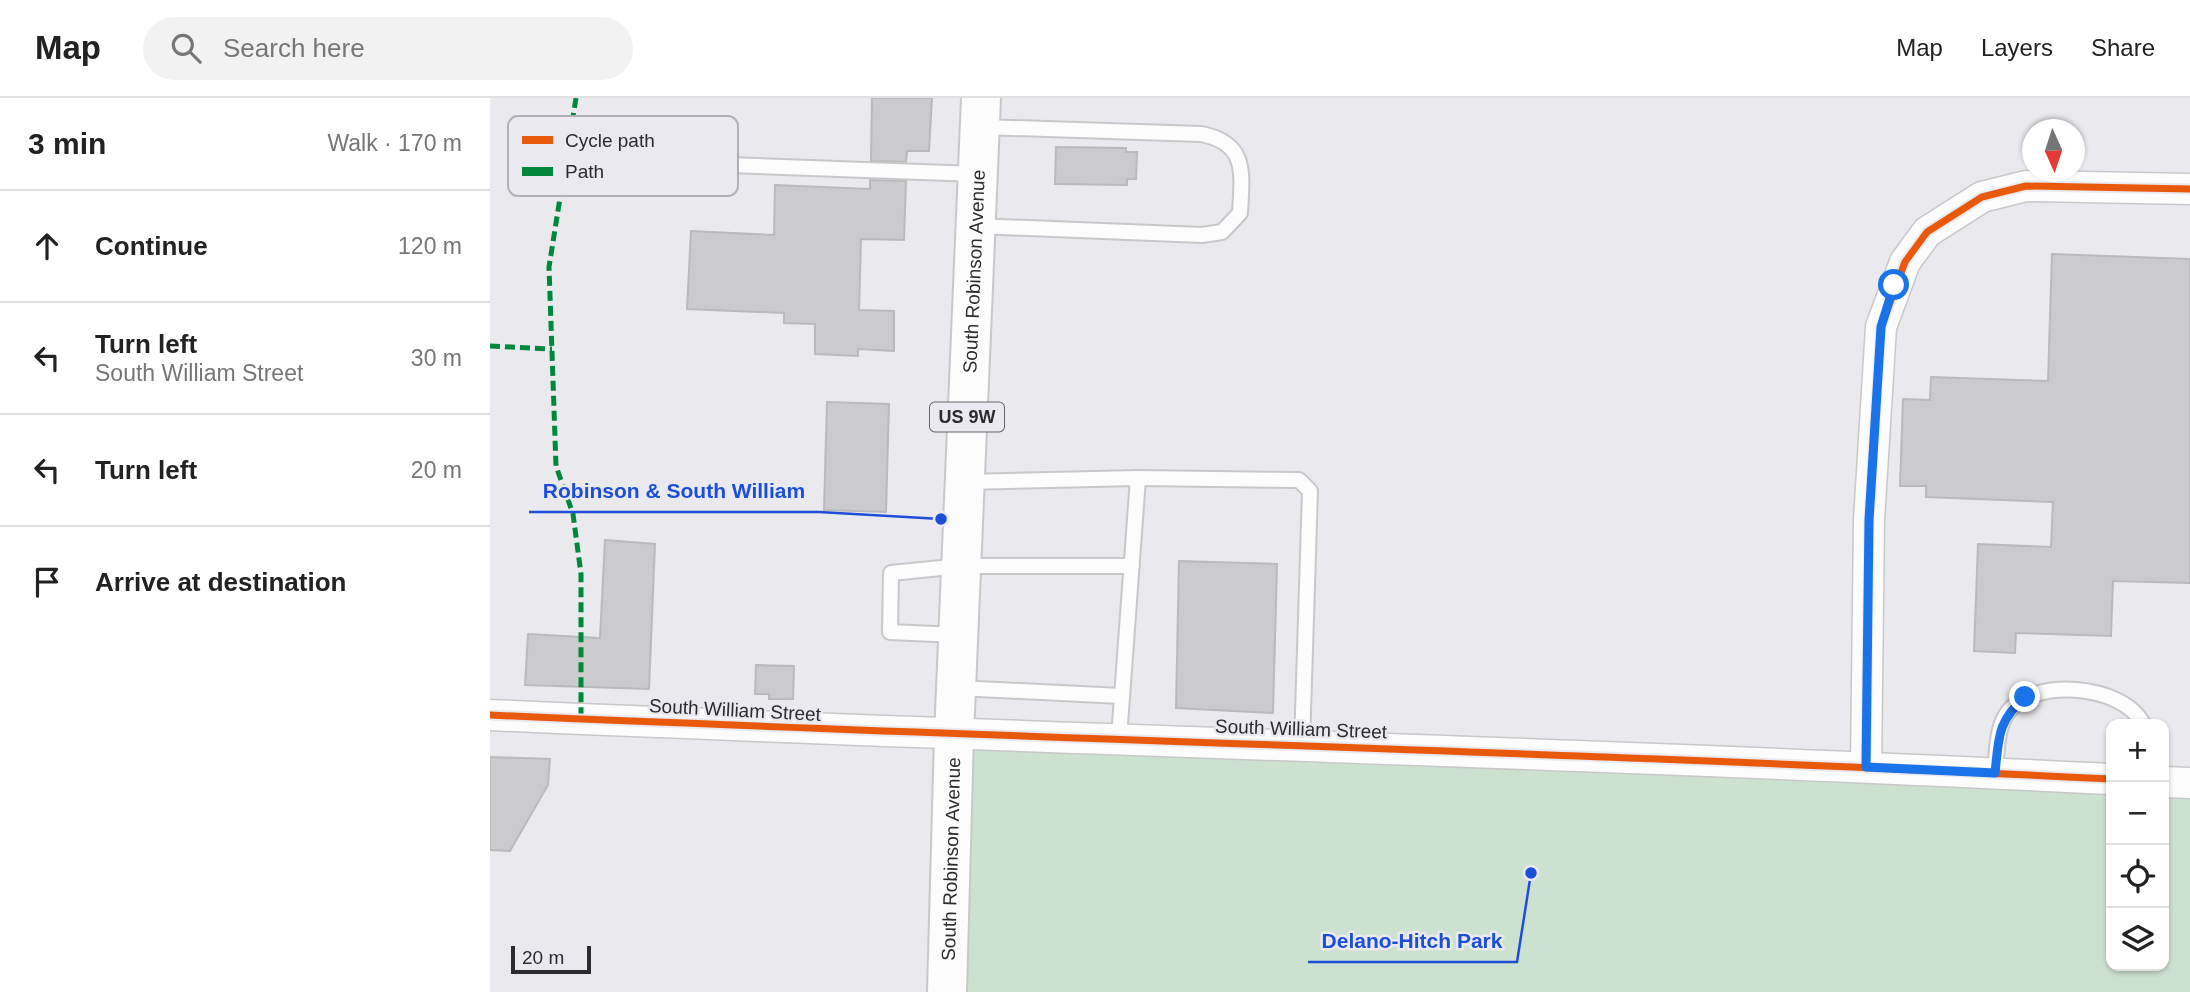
<!DOCTYPE html>
<html lang="en">
<head>
<meta charset="utf-8">
<style>
	:root { --surface:#fff; --page:#f2f2f2; --text:#222; --muted:#767676; --line:#e0e0e0 }
	body { margin:0; font-family:Arial,sans-serif; background:var(--page); color:var(--text) }
	.controls { position:absolute; right:21px; bottom:21px; display:grid; overflow:hidden; border-radius:14px; box-shadow:0 2px 5px #0004 }
	.controls button { width:63px; height:63px; display:grid; place-items:center; padding:0; border:0; border-bottom:2px solid var(--line); background:var(--surface); color:var(--text); font:35px sans-serif }
	.compass { position:absolute; left:1532px; top:21px; width:63px; height:63px; border-radius:50%; background:var(--surface); box-shadow:0 2px 5px #0004; rotate:177deg }
	.scale { position:absolute; left:21px; bottom:18px; width:80px; box-sizing:border-box; padding-left:7px; border:4px solid #2c2c2e; border-top:0; font-size:19px; line-height:24px; white-space:nowrap; color:#2c2c2e; -webkit-text-stroke:5px #e9e9ef; paint-order:stroke }
	.stop { position:absolute; width:21px; height:21px; margin:-16px; border:5px solid #1a73e8; border-radius:50%; background:#fff }
	.stop.end { background:#1a73e8; border-color:#fff; box-shadow:0 2px 7px #0008 }
	.list { margin:0; padding:0; list-style:none }
	h2 { display:flex; justify-content:space-between; align-items:center; height:91px; margin:0; padding:0 28px; font-size:30px }
	h2 small { font-size:23px; font-weight:400; color:var(--muted) }
	.list li { display:grid; grid-template-columns:46px 1fr auto; gap:21px; align-items:center; box-sizing:border-box; height:112px; padding:0 28px; border-top:2px solid var(--line) }
	.list b { display:block; font-size:26px; white-space:nowrap }
	.list p { margin:0; font-size:23px; white-space:nowrap; color:var(--muted) }
	.list em { font-size:23px; font-style:normal; color:var(--muted) }
	.icon { flex:none; width:38px; height:38px; fill:none; stroke:currentColor; stroke-width:2; stroke-linecap:round; stroke-linejoin:round }
	.map { position:relative; flex:none; width:1700px; height:894px; overflow:hidden }
	header { display:flex; align-items:center; gap:42px; box-sizing:border-box; height:98px; padding:0 35px; background:var(--surface); border-bottom:2px solid var(--line) }
	header strong { font-size:33px }
	nav { display:flex; gap:38px; margin-inline-start:auto; font-size:24px }
	.search { width:490px; height:63px; background:var(--page); display:flex; align-items:center; gap:18px; box-sizing:border-box; padding:0 24px; border-radius:38px; color:var(--muted); font-size:26px }
	main { display:flex }
	aside { flex:1; background:var(--surface) }
	.map>svg:first-child { display:block }
	.green { fill:#cde1d1 }
	.building { fill:#cbcbcd; stroke:#bab9bb; stroke-width:2 }
	.lines { fill:none; stroke-linecap:round; stroke-linejoin:round }
	.lane-casing { stroke:#c8c8ca; stroke-width:18 }
	.street-casing { stroke:#c8c8ca; stroke-width:33 }
	.highway-casing { stroke:#c8c8ca; stroke-width:42 }
	.lane { stroke:#fcfcfc; stroke-width:14 }
	.street { stroke:#fcfcfc; stroke-width:30 }
	.highway { stroke:#fcfcfc; stroke-width:38 }
	.quiet { stroke:#00873e; stroke-width:5; stroke-dasharray:10 5; stroke-linecap:butt }
	.cycleway-casing { stroke:#e9e9ef; stroke-width:11 }
	.cycleway { stroke:#e8590c; stroke-width:7 }
	.route { stroke:#1a73e8; stroke-width:9 }
	.labels { text-anchor:middle; dominant-baseline:central; stroke-width:5; stroke-linejoin:round; paint-order:stroke }
	.shield { fill:#e9e9ef; stroke:#656568; stroke-width:2 }
	.shield-label { font-size:18px; font-weight:bold; fill:#2c2c2e }
	.street-label { font-size:19px; fill:#2c2c2e; stroke:#e9e9ef }
	.key { fill:#e9e9ef; stroke:#b0b0b5; stroke-width:2 }
	.key-label { font-size:19px; fill:#2c2c2e }
	.leader { fill:none; stroke:#1d4ed8; stroke-width:2.5 }
	.callout-dot { fill:#1d4ed8; stroke:#e9e9ef; stroke-width:2.5 }
	.callout-label { font-size:21px; text-anchor:middle; font-weight:bold; fill:#1d4ed8; stroke:#e9e9ef; stroke-width:5; stroke-linejoin:round; paint-order:stroke }
</style>
</head>
<body>
<header>
<strong>Map</strong>
<div class="search"><svg class="icon" aria-label="search" viewBox="0 0 24 24"><circle cx="10" cy="10" r="6"/><path d="M15 15l6 6"/></svg>Search here</div>
<nav><a>Map</a><a>Layers</a><a>Share</a></nav>
</header>
<main>
<aside>
<h2>3 min<small>Walk · 170 m</small></h2>
<ul class="list">
<li><svg class="icon" aria-label="ahead" viewBox="0 0 24 24"><path d="M12 20V5M6 11l6-6 6 6"/></svg><div><b>Continue</b></div><em>120 m</em></li>
<li><svg class="icon" aria-label="left" viewBox="0 0 24 24"><path d="M17 20v-9H6M10 6l-5 5 5 5"/></svg><div><b>Turn left</b><p>South William Street</p></div><em>30 m</em></li>
<li><svg class="icon" aria-label="left" viewBox="0 0 24 24"><path d="M17 20v-9H6M10 6l-5 5 5 5"/></svg><div><b>Turn left</b></div><em>20 m</em></li>
<li><svg class="icon" aria-label="arrive" viewBox="0 0 24 24"><path d="M6 21V4h12l-3 4 3 4H6"/></svg><div><b>Arrive at destination</b></div></li>
</ul>
</aside>
<div class="map">
<svg width="1700" height="894" viewBox="0 0 1700 894">
	<rect width="100%" height="100%" fill="#eaeaee"/>
	<!-- green -->
	<path class="green" d="M 464,638 L 1621,679 L 1621,868 L 1674,868 L 1674,681 L 1700,682 L 1700,894 L 457,894 Z"/>
	<!-- building -->
	<path class="building" d="M 382,0 L 442,0 L 439,53 L 417,53 L 416,64 L 381,63 Z
		M 566,49 L 636,50 L 636,54 L 647,54 L 646,81 L 637,81 L 637,87 L 565,86 Z
		M 380,82 L 416,83 L 414,142 L 371,141 L 369,212 L 404,213 L 404,253 L 368,251 L 368,258 L 325,256 L 325,226 L 294,225 L 294,215 L 197,211 L 201,133 L 284,137 L 285,87 L 380,91 Z
		M 1562,156 L 1700,161 L 1700,485 L 1623,483 L 1621,538 L 1526,535 L 1525,555 L 1484,553 L 1488,446 L 1561,449 L 1563,404 L 1436,399 L 1436,388 L 1410,388 L 1413,301 L 1440,302 L 1441,279 L 1558,283 Z
		M 337,304 L 399,306 L 396,414 L 334,412 Z
		M 115,442 L 165,446 L 159,591 L 35,587 L 38,536 L 110,540 Z
		M 689,463 L 787,466 L 783,615 L 686,610 Z
		M 266,567 L 304,568 L 303,601 L 279,601 L 279,596 L 265,596 Z
		M 0,659 L 60,661 L 58,687 L 20,753 L 0,752 Z"/>
	<g class="lines">
		<!-- lane casing -->
		<g class="lane-casing">
			<path id="lane" d="M 240,67 L 486,76
				M 487,128 L 712,137 L 732,134 L 750,115 C 752,75 758,45 711,36 L 491,29
				M 474,384 L 648,380
				M 467,537 L 400,534 L 401,475 L 471,468 L 642,468
				M 468,590 L 631,598
				M 629,640 L 648,380 L 809,382 L 820,393 L 812,646
				M 1505,675 C 1507,657 1506,633 1516,617 C 1540,578 1633,586 1653,626"/>
		</g>
		<!-- street casing -->
		<g class="street-casing">
			<path id="street" d="M 0,617 C 540,641 1081,654 1621,681
				M 1376,669 L 1379,422 L 1391,229 L 1415,164 L 1437,134 L 1492,99 L 1536,88 L 1700,91
				M 1674,684 L 1700,685"/>
		</g>
		<!-- highway casing -->
		<g class="highway-casing">
			<g id="highway">
				<path id="s1" d="M 457,894 L 464,638 L 491,0"/>
			</g>
		</g>
		<!-- lane -->
		<use href="#lane" class="lane"/>
		<!-- street -->
		<use href="#street" class="street"/>
		<!-- highway -->
		<use href="#highway" class="highway"/>
		<!-- quiet -->
		<path class="quiet" d="M 86,0 L 59,169 L 66,368 L 83,416 L 91,476 L 91,621
			M 0,248 L 62,251"/>
		<!-- cycleway casing -->
		<g class="cycleway-casing">
			<path id="cycleway" d="M 0,617 C 540,641 1081,654 1621,681
				M 1376,669 L 1379,422 L 1391,229 L 1415,164 L 1437,134 L 1492,99 L 1536,88 L 1700,91"/>
		</g>
		<!-- cycleway -->
		<use href="#cycleway" class="cycleway"/>
	</g>
	<g class="lines">
		<!-- route -->
		<path class="route" d="M 1404,187 L 1391,229 L 1379,422 L 1376,669 L 1505,675 C 1509,639 1507,624 1535,599"/>
	</g>
	<g class="labels">
		<!-- shield labels -->
		<rect class="shield" x="440" y="304.5" width="74" height="29" rx="5"/>
		<g class="shield-label">
			<text x="477" y="319">US 9W</text>
		</g>
		<!-- street labels -->
		<g class="street-label">
			<text stroke="none"><textPath href="#s1" startOffset="721">South Robinson Avenue</textPath></text>
			<text transform="translate(245 612) rotate(3)">South William Street</text>
			<text transform="translate(811 631) rotate(2)">South William Street</text>
			<text stroke="none"><textPath href="#s1" startOffset="133">South Robinson Avenue</textPath></text>
		</g>
	</g>
	<!-- legend -->
	<rect x="18" y="18" width="230" height="80" rx="10" class="key"/>
	<rect x="32" y="38" width="31" height="8" fill="#e8590c"/>
	<rect x="32" y="69" width="31" height="9" fill="#00873e"/>
	<g class="key-label">
		<text x="75" y="49">Cycle path</text>
		<text x="75" y="80">Path</text>
	</g>
	<!-- callouts -->
	<path class="leader" d="M451 421L329 414H39M1041 775L1027 864H818"/>
	<g class="callout-dot">
		<circle cx="451" cy="421" r="7"/>
		<circle cx="1041" cy="775" r="7"/>
	</g>
	<g class="callout-label">
		<text x="184" y="400">Robinson &amp; South William</text>
		<text x="922" y="850">Delano-Hitch Park</text>
	</g>
</svg>
<div class="controls">
<button>+</button>
<button>−</button>
<button><svg class="icon" aria-label="locate" viewBox="0 0 24 24"><circle cx="12" cy="12" r="6"/><path d="M12 2v4M12 18v4M2 12h4M18 12h4"/></svg></button>
<button><svg class="icon" aria-label="layers" viewBox="0 0 24 24"><path d="M12 4l9 5-9 5-9-5zM3 14l9 5 9-5"/></svg></button>
</div>
<svg class="compass" viewBox="-18 -18 36 36"><path d="M0-13l5 13h-10z" fill="#e53935"/><path d="M0 13l5-13h-10z" fill="#767676"/></svg>
<div class="scale">20 m</div>
<div class="stop" style="left:1404px;top:187px"></div>
<div class="stop end" style="left:1535px;top:599px"></div>
</div>
</main>
</body>
</html>
